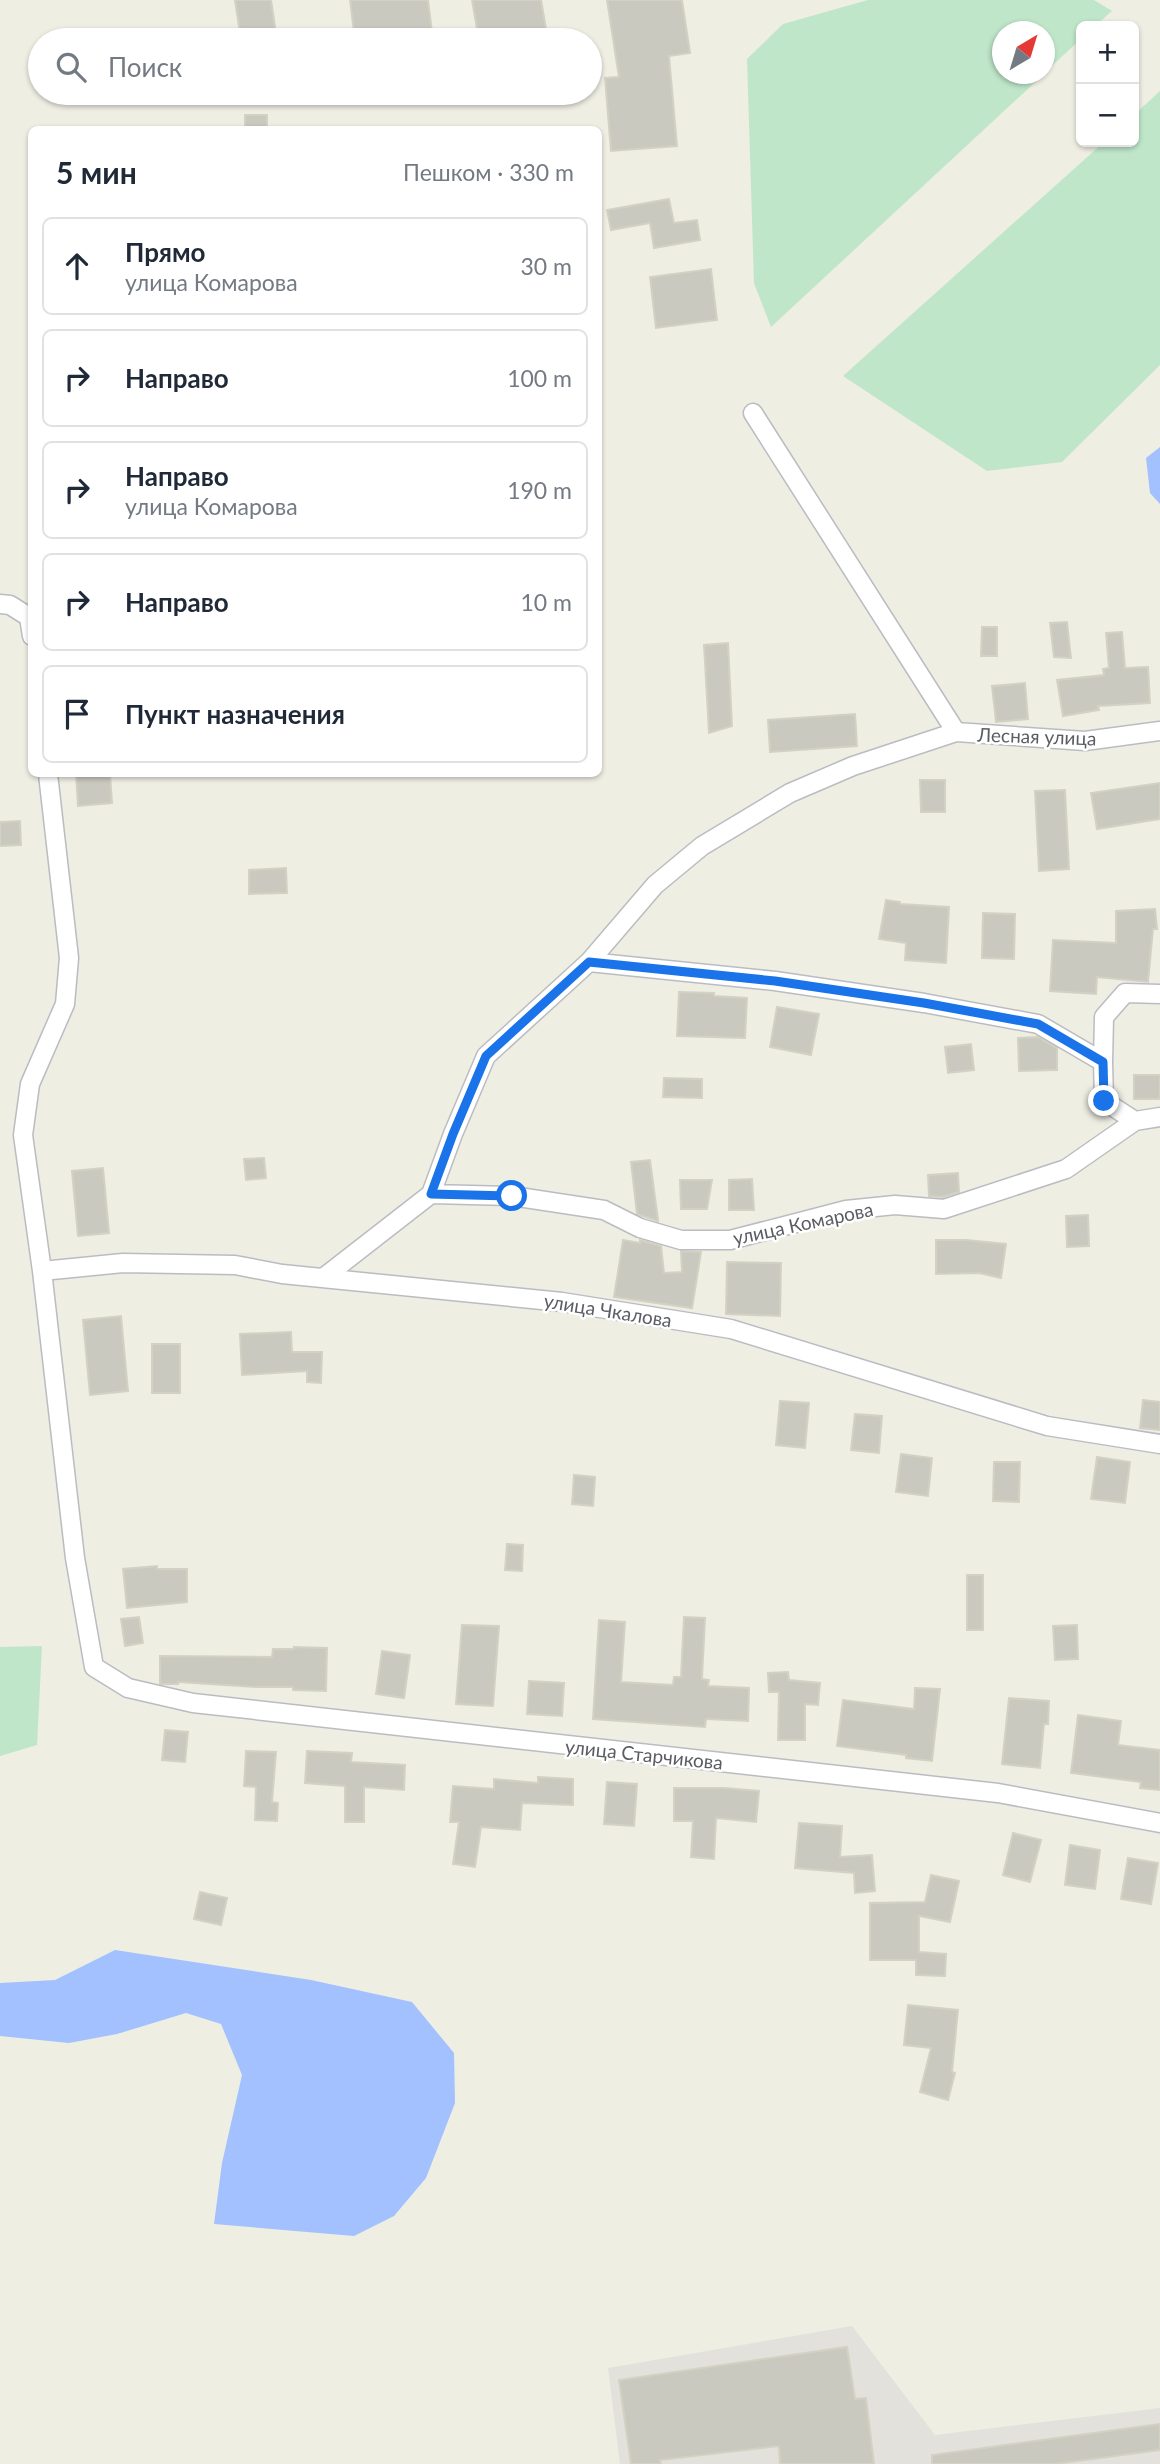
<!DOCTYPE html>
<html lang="ru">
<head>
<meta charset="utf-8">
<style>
	:root { --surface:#fff; --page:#f6f6f7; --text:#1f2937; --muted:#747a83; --line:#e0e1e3 }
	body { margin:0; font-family:Lato,sans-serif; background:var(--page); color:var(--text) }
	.controls { position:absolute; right:21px; top:21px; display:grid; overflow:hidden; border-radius:10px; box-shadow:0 2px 5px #0004 }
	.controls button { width:63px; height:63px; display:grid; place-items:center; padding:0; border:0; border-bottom:2px solid var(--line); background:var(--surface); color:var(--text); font:35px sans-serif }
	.compass { position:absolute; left:992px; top:21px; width:63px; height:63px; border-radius:50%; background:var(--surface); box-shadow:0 2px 5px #0004; rotate:38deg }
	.stop { position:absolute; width:21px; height:21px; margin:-16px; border:5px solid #1a73e8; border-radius:50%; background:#fff }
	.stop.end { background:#1a73e8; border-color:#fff; box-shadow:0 2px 7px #0008 }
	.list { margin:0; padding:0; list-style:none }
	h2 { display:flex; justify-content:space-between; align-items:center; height:91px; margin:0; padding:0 28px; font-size:30px }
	h2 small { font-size:23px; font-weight:400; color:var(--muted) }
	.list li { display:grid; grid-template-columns:46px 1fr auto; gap:21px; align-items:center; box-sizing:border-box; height:98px; margin:0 14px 14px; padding:0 14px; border:2px solid var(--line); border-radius:10px }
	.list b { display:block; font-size:26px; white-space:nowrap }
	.list p { margin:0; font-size:23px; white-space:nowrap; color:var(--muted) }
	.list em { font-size:23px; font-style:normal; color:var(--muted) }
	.icon { flex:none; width:38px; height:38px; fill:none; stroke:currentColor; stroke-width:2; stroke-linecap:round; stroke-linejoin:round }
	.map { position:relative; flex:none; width:1160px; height:2464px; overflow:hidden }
	.search { position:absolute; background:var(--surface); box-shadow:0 2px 5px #0004; left:28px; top:28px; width:574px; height:77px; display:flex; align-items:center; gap:18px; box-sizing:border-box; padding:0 24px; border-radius:38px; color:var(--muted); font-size:26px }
	.panel { position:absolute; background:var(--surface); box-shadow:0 2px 5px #0004; left:28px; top:126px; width:574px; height:651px; border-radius:10px }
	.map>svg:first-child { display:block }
	.industrial { fill:#e2e1db }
	.green { fill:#bfe6c9 }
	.water { fill:#a3c1ff }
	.building { fill:#c9c9c0; stroke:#d3d2c2; stroke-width:2 }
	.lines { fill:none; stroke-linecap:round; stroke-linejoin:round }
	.minor-casing { stroke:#bbbcc2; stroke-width:21 }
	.minor { stroke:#fff; stroke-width:18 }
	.route { stroke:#1a73e8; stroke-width:9 }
	.labels { text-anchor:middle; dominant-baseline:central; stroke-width:5; stroke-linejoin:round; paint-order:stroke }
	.street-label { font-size:19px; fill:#5b5d64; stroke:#fff }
</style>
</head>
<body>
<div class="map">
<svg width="1160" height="2464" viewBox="0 0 1160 2464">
	<rect width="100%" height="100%" fill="#eeeee3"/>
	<!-- industrial -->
	<path class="industrial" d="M 852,2326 L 935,2435 L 1160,2408 L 1160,2464 L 620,2464 L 608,2368 Z"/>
	<!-- green -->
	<path class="green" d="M 868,0 L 1094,0 L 1112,11 L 1095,26 L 1081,26 L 1081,39 L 1044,73 L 1044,32 L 1002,32 L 1002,74 L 1044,74 L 771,327 L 754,283 L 747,59 L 783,24 Z
		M 1160,91 L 1160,365 L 1062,462 L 987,471 L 843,376 L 1104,142 L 1134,142 L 1134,115 Z
		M 42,1646 L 37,1745 L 0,1756 L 0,1647 Z"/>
	<!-- water -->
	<path class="water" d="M 1160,447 L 1160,504 L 1150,493 L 1146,458 Z
		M 115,1950 L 311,1980 L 412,2002 L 454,2053 L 455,2103 L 426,2178 L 394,2216 L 354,2236 L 214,2224 L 222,2163 L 242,2075 L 221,2024 L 186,2013 L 117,2034 L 69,2043 L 0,2036 L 0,1983 L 55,1980 Z"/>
	<!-- building -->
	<path class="building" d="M 235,0 L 271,0 L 277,40 L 241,40 Z
		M 350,0 L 428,0 L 433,40 L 355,40 Z
		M 472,0 L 541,0 L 548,40 L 479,40 Z
		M 607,0 L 682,0 L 690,53 L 669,56 L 677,146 L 611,151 L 605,78 L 619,77 Z
		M 245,115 L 267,115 L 267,130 L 245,130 Z
		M 669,199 L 674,223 L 697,220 L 700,240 L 654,248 L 650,223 L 611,230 L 607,210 Z
		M 711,269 L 717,320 L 656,328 L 650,277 Z
		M 1067,622 L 1071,658 L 1054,657 L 1050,623 Z
		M 982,627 L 997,627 L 997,656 L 981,656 Z
		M 1122,632 L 1125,668 L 1148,667 L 1150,703 L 1098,706 L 1099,710 L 1063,716 L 1057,680 L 1104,675 L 1103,669 L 1109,668 L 1106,633 Z
		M 728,643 L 732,726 L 709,733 L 704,645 Z
		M 1025,683 L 1028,719 L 996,722 L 992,686 Z
		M 855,714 L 857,746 L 770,752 L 768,720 Z
		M 76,774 L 110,774 L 112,803 L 78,806 Z
		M 920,780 L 945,780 L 945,812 L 921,812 Z
		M 1160,783 L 1160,819 L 1097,829 L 1091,793 Z
		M 1065,790 L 1069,869 L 1039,871 L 1035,791 Z
		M 20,821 L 21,845 L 0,846 L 0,822 Z
		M 286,868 L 287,893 L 249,894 L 249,870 Z
		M 886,900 L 900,902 L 900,904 L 949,907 L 946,963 L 905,960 L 906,943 L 879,939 Z
		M 1155,909 L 1157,929 L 1153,929 L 1148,982 L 1097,977 L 1096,994 L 1050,991 L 1053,940 L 1116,943 L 1116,911 Z
		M 983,913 L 1015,914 L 1014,959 L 982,958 Z
		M 679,992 L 714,993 L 714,996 L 747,998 L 745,1038 L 677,1036 Z
		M 777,1007 L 819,1014 L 811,1055 L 770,1047 Z
		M 1038,1037 L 1057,1048 L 1057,1070 L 1019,1071 L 1018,1038 Z
		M 971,1044 L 974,1070 L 948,1073 L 945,1047 Z
		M 1134,1075 L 1160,1075 L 1160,1099 L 1134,1099 Z
		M 664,1078 L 702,1079 L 702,1098 L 663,1097 Z
		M 264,1158 L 266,1178 L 246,1180 L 244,1159 Z
		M 650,1160 L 658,1220 L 658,1221 L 637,1214 L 631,1162 Z
		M 103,1168 L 109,1233 L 78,1236 L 72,1171 Z
		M 958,1173 L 959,1192 L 943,1197 L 929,1196 L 928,1175 Z
		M 752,1179 L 754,1210 L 729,1210 L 729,1180 Z
		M 680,1180 L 712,1180 L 707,1209 L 681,1209 Z
		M 1088,1215 L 1089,1246 L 1067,1247 L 1066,1216 Z
		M 623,1240 L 640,1243 L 640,1240 L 661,1246 L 664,1273 L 682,1272 L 681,1251 L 701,1252 L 692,1308 L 614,1297 Z
		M 936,1240 L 966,1240 L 1006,1244 L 1001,1278 L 979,1273 L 936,1274 Z
		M 727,1262 L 781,1263 L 780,1316 L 726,1314 Z
		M 121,1316 L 128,1391 L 90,1395 L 83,1320 Z
		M 291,1332 L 292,1352 L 322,1352 L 321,1383 L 307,1382 L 307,1371 L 242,1375 L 240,1334 Z
		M 152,1344 L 180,1344 L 180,1393 L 152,1393 Z
		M 1143,1400 L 1160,1402 L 1160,1430 L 1140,1428 Z
		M 780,1401 L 809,1403 L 805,1448 L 776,1445 Z
		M 855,1414 L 882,1416 L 879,1453 L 851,1450 Z
		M 901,1454 L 932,1458 L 928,1496 L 896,1492 Z
		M 1097,1457 L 1130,1462 L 1125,1503 L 1091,1499 Z
		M 994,1462 L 1020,1462 L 1019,1502 L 993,1501 Z
		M 574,1475 L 595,1477 L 593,1506 L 572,1504 Z
		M 507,1544 L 523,1545 L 522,1571 L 505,1570 Z
		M 157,1566 L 157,1569 L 187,1569 L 187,1602 L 127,1608 L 123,1569 Z
		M 967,1575 L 983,1575 L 983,1630 L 967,1630 Z
		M 139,1617 L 143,1643 L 125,1646 L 121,1619 Z
		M 684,1617 L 705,1618 L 702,1679 L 709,1680 L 708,1686 L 749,1688 L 748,1721 L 706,1719 L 705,1727 L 593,1719 L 599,1620 L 625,1622 L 621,1682 L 673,1685 L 674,1677 L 681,1677 Z
		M 462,1625 L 499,1626 L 493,1706 L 456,1704 Z
		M 1077,1625 L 1078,1659 L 1055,1660 L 1053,1626 Z
		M 294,1647 L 327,1648 L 326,1691 L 293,1690 L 293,1687 L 256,1687 L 178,1682 L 178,1684 L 160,1684 L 160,1656 L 272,1657 L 273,1649 L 294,1649 Z
		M 382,1651 L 410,1655 L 404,1698 L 376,1694 Z
		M 788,1672 L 789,1680 L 820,1683 L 818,1705 L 805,1704 L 805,1740 L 778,1740 L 779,1692 L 769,1692 L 768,1673 Z
		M 529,1681 L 564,1683 L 562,1716 L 527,1714 Z
		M 915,1688 L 940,1689 L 932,1761 L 906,1758 L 906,1755 L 837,1746 L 843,1700 L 914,1709 Z
		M 1009,1698 L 1049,1701 L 1048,1724 L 1044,1724 L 1040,1768 L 1002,1764 Z
		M 1078,1715 L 1121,1721 L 1118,1745 L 1160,1750 L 1160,1790 L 1140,1788 L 1141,1782 L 1071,1773 Z
		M 165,1730 L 188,1732 L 185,1762 L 162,1760 Z
		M 246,1751 L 276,1752 L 272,1802 L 278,1803 L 277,1821 L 255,1820 L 256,1787 L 244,1786 Z
		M 307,1751 L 352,1753 L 351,1762 L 405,1765 L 404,1790 L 364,1787 L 364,1822 L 345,1822 L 345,1786 L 305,1783 Z
		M 538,1777 L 573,1779 L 573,1805 L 522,1803 L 520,1830 L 481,1827 L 475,1867 L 453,1864 L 459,1822 L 450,1822 L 453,1786 L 494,1789 L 494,1779 L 538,1783 Z
		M 607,1782 L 637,1784 L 634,1826 L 604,1824 Z
		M 674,1788 L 724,1788 L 759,1791 L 756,1822 L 716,1818 L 714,1859 L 691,1857 L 693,1821 L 674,1821 Z
		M 799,1823 L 842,1826 L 840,1857 L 872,1855 L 875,1891 L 855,1893 L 854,1873 L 795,1868 Z
		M 1013,1833 L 1041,1840 L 1030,1882 L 1003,1875 Z
		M 1070,1845 L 1100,1850 L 1095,1889 L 1065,1885 Z
		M 1128,1858 L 1158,1863 L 1151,1904 L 1121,1899 Z
		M 931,1875 L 959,1881 L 950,1922 L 919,1916 L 919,1952 L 946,1954 L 945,1976 L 916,1975 L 916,1960 L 870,1960 L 870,1903 L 925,1902 Z
		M 200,1892 L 227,1898 L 221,1925 L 194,1919 Z
		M 908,2005 L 958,2010 L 952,2072 L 955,2073 L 948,2100 L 920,2092 L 931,2048 L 904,2045 Z
		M 847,2347 L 855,2399 L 866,2398 L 874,2464 L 780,2464 L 779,2446 L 660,2460 L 661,2464 L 631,2464 L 619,2380 Z
		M 1160,2424 L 1160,2450 L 1055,2464 L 932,2464 L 932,2455 Z"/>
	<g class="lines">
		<!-- minor casing -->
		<g class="minor-casing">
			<path id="minor" d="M 753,413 L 956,732
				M 0,604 L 10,605 L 29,617 L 32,636
				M 48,774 L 69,958 L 65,1004 L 30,1084 L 23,1135 L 42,1271 L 75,1558 L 94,1667 L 128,1688 L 193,1703 L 998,1793 L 1160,1823
				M 589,962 L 775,981 L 924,1003 L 1038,1024 L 1103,1062 L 1104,1017 L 1125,993 L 1160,994
				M 1103,1062 L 1104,1101 L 1135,1121
				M 431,1194 L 512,1196 L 604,1210 L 640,1228 L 681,1240 L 730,1240 L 846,1210 L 895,1205 L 944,1209 L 1066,1169 L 1135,1121 L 1160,1117
				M 42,1271 L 123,1263 L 235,1265 L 282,1274 L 562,1302 L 731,1329 L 1047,1426 L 1160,1444
				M 323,1278 L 431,1194 L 453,1134 L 486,1056 L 589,962 L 655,885 L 702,846 L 790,793 L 853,766 L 956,732 L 1085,741 L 1160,731"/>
		</g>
		<!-- minor -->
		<use href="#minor" class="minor"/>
	</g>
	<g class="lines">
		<!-- route -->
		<path class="route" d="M 512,1196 L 431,1194 L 453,1134 L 486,1056 L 589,962 L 775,981 L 924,1003 L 1038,1024 L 1103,1062 L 1104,1101"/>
	</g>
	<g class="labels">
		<!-- street labels -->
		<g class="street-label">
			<text transform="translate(1037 736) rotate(2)">Лесная улица</text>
			<text transform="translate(803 1223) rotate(-12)">улица Комарова</text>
			<text transform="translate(608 1310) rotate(9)">улица Чкалова</text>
			<text transform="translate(644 1754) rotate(6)">улица Старчикова</text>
		</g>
	</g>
</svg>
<div class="controls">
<button>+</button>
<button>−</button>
</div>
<svg class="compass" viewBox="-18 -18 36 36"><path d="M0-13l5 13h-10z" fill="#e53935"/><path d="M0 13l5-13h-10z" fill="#747a83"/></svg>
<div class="stop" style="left:512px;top:1196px"></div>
<div class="stop end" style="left:1104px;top:1101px"></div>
<div class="search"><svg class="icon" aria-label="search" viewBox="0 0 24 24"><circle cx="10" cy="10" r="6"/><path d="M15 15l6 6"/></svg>Поиск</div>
<section class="panel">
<h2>5 мин<small>Пешком · 330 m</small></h2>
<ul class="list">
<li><svg class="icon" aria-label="ahead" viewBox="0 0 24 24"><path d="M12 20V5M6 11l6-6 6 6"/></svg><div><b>Прямо</b><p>улица Комарова</p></div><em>30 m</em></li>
<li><svg class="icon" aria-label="right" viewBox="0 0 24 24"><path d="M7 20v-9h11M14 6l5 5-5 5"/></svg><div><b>Направо</b></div><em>100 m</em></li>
<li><svg class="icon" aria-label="right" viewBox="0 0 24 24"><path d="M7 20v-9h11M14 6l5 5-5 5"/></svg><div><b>Направо</b><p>улица Комарова</p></div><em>190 m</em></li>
<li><svg class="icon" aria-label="right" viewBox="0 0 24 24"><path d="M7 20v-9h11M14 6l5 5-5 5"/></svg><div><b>Направо</b></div><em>10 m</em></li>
<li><svg class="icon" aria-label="arrive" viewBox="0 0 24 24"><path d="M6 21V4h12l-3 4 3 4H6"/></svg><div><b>Пункт назначения</b></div></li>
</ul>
</section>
</div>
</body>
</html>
